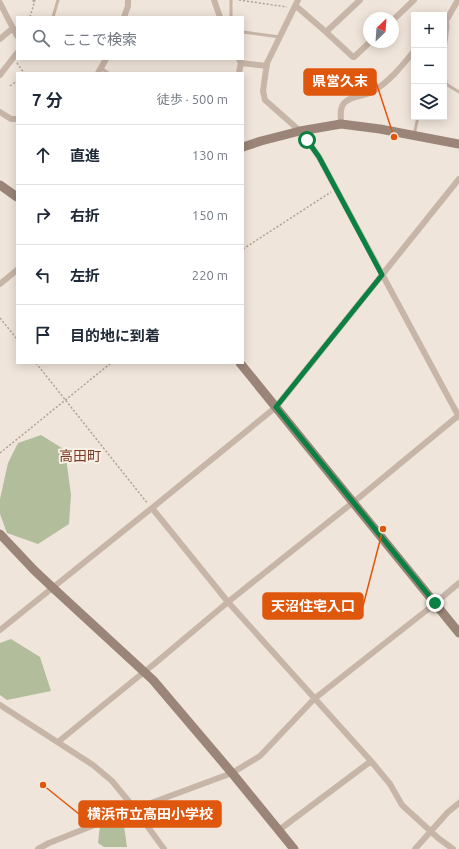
<!DOCTYPE html>
<html lang="ja">
<head>
<meta charset="utf-8">
<style>
	:root { --surface:#fff; --page:#f6f6f7; --text:#1f2937; --muted:#747a83; --line:#e0e1e3 }
	body { margin:0; font-family:Ubuntu,"Noto Sans JP",sans-serif; background:var(--page); color:var(--text) }
	.controls { position:absolute; right:12px; top:12px; display:grid; overflow:hidden; border-radius:0px; box-shadow:0 2px 10px #0003 }
	.controls button { width:36px; height:36px; display:grid; place-items:center; padding:0; border:0; border-bottom:1px solid var(--line); background:var(--surface); color:var(--text); font:20px sans-serif }
	.compass { position:absolute; left:363px; top:12px; width:36px; height:36px; border-radius:50%; background:var(--surface); box-shadow:0 2px 10px #0003; rotate:25deg }
	.stop { position:absolute; width:12px; height:12px; margin:-9px; border:3px solid #0b8043; border-radius:50%; background:#fff }
	.stop.end { background:#0b8043; border-color:#fff; box-shadow:0 1px 4px #0008 }
	.list { margin:0; padding:0; list-style:none }
	h2 { display:flex; justify-content:space-between; align-items:center; height:52px; margin:0; padding:0 16px; font-size:17px }
	h2 small { font-size:13px; font-weight:400; color:var(--muted) }
	.list li { display:grid; grid-template-columns:26px 1fr auto; gap:12px; align-items:center; box-sizing:border-box; height:60px; padding:0 16px; border-top:1px solid var(--line) }
	.list b { display:block; font-size:15px; white-space:nowrap }
	.list em { font-size:13px; font-style:normal; color:var(--muted) }
	.icon { flex:none; width:22px; height:22px; fill:none; stroke:currentColor; stroke-width:2; stroke-linecap:round; stroke-linejoin:round }
	.map { position:relative; flex:none; width:459px; height:849px; overflow:hidden }
	.search { position:absolute; background:var(--surface); box-shadow:0 2px 10px #0003; left:16px; top:16px; width:228px; height:44px; display:flex; align-items:center; gap:10px; box-sizing:border-box; padding:0 14px; border-radius:0px; color:var(--muted); font-size:15px }
	.panel { position:absolute; background:var(--surface); box-shadow:0 2px 10px #0003; left:16px; top:72px; width:228px; height:292px; border-radius:0px }
	.map>svg:first-child { display:block }
	.green { fill:#b2bd9b }
	.lines { fill:none; stroke-linecap:round; stroke-linejoin:round }
	.path { stroke:#b2a091; stroke-width:1.5; stroke-dasharray:2 2; stroke-linecap:butt }
	.lane { stroke:#c7b5a7; stroke-width:3 }
	.street { stroke:#c7b5a7; stroke-width:6 }
	.secondary { stroke:#9a8578; stroke-width:9 }
	.route { stroke:#0b8043; stroke-width:5 }
	.labels { text-anchor:middle; dominant-baseline:central; stroke-width:4; stroke-linejoin:round; paint-order:stroke }
	.neighbourhood-label { font-size:14px; fill:#7d3a25; stroke:#f8f0e6 }
	.leader { fill:none; stroke:#df570d; stroke-width:1.5 }
	.callout-dot { fill:#df570d; stroke:#f8f0e6; stroke-width:1.5 }
	.callout { fill:#df570d; stroke:#df570d; stroke-width:1.5 }
	.callout-label { font-size:14px; text-anchor:middle; font-weight:bold; fill:#fff }
</style>
</head>
<body>
<div class="map">
<svg width="459" height="849" viewBox="0 0 459 849">
	<rect width="100%" height="100%" fill="#f0e5da"/>
	<!-- green -->
	<path class="green" d="M 41,435 L 65,450 L 71,495 L 69,524 L 38,544 L 7,533 L 0,514 L 0,499 L 8,463 L 18,443 Z
		M 11,639 L 40,657 L 51,691 L 7,700 L 0,695 L 0,643 Z
		M 121,805 L 127,847 L 104,847 L 98,843 L 102,808 Z"/>
	<g class="lines">
		<!-- path -->
		<path class="path" d="M 33,0 L 34,4
			M 239,0 L 287,7
			M 30,17 L 35,0
			M 17,63 L 24,73
			M 30,73 L 31,73
			M 10,86 L 17,81
			M 243,249 L 331,192
			M 0,318 L 17,339
			M 36,363 L 148,504
			M 0,453 L 111,363"/>
		<!-- lane -->
		<path class="lane" d="M 231,0 L 231,17
			M 53,17 L 58,0
			M 447,19 L 448,26 L 444,58 L 446,84 L 459,92
			M 243,32 L 280,37
			M 101,68 L 108,73
			M 414,135 L 418,117"/>
		<!-- street -->
		<path class="street" d="M 214,0 L 220,17
			M 298,0 L 267,63 L 263,91 L 265,100 L 300,131 L 307,140 L 319,157 L 459,417
			M 0,3 L 17,36
			M 296,6 L 326,32 L 353,57 L 354,57 L 370,42
			M 124,17 L 128,6 L 128,0
			M 393,20 L 414,0
			M 444,21 L 447,19 L 458,0
			M 326,32 L 360,0
			M 0,39 L 13,28
			M 241,63 L 267,66
			M 98,73 L 106,59
			M 239,73 L 241,63 L 239,59
			M 0,75 L 17,53
			M 0,112 L 11,119 L 17,119
			M 341,124 C 341,117 339,109 344,103 C 352,95 363,97 372,92 C 389,82 402,66 414,51
			M 0,284 L 17,270
			M 152,508 L 228,602 L 371,761 L 390,784 L 402,805 L 438,838 L 453,849
			M 0,630 L 152,508 L 276,407 L 459,179
			M 0,705 L 93,765 L 112,781 L 135,809 L 164,849
			M 58,742 L 144,672 L 153,665 L 228,602 L 361,496 L 459,415
			M 279,830 L 371,761
			M 38,849 L 49,843 L 135,809 L 232,773 L 260,756 L 314,699 L 427,610 L 459,583
			M 415,849 L 448,812 L 459,803"/>
		<!-- secondary -->
		<path class="secondary" d="M 243,147 L 261,141 L 300,131 L 341,124 L 380,129 L 459,144
			M 0,185 L 17,197
			M 240,363 L 459,633
			M 0,534 L 34,570 L 52,587 L 153,680 L 232,773 L 294,849"/>
	</g>
	<g class="lines">
		<!-- route -->
		<path class="route" d="M 307,140 L 319,157 L 382,275 L 276,407 L 435,603"/>
	</g>
	<g class="labels">
		<!-- neighbourhood labels -->
		<g class="neighbourhood-label">
			<text x="80" y="456">高田町</text>
		</g>
	</g>
	<!-- callouts -->
	<path class="leader" d="M394 137L376 82M383 529L363 606M43 785L79 814"/>
	<g class="callout-dot">
		<circle cx="394" cy="137" r="4"/>
		<circle cx="383" cy="529" r="4"/>
		<circle cx="43" cy="785" r="4"/>
	</g>
	<g class="callout">
		<rect x="304" y="69" width="72" height="26" rx="4"/>
		<rect x="263" y="593" width="100" height="26" rx="4"/>
		<rect x="79" y="801" width="142" height="26" rx="4"/>
	</g>
	<g class="callout-label">
		<text x="340" y="86">県営久末</text>
		<text x="313" y="611">天沼住宅入口</text>
		<text x="150" y="819">横浜市立高田小学校</text>
	</g>
</svg>
<div class="controls">
<button>+</button>
<button>−</button>
<button><svg class="icon" aria-label="layers" viewBox="0 0 24 24"><path d="M12 4l9 5-9 5-9-5zM3 14l9 5 9-5"/></svg></button>
</div>
<svg class="compass" viewBox="-18 -18 36 36"><path d="M0-13l5 13h-10z" fill="#e53935"/><path d="M0 13l5-13h-10z" fill="#747a83"/></svg>
<div class="stop" style="left:307px;top:140px"></div>
<div class="stop end" style="left:435px;top:603px"></div>
<div class="search"><svg class="icon" aria-label="search" viewBox="0 0 24 24"><circle cx="10" cy="10" r="6"/><path d="M15 15l6 6"/></svg>ここで検索</div>
<section class="panel">
<h2>7 分<small>徒歩 · 500 m</small></h2>
<ul class="list">
<li><svg class="icon" aria-label="ahead" viewBox="0 0 24 24"><path d="M12 20V5M6 11l6-6 6 6"/></svg><div><b>直進</b></div><em>130 m</em></li>
<li><svg class="icon" aria-label="right" viewBox="0 0 24 24"><path d="M7 20v-9h11M14 6l5 5-5 5"/></svg><div><b>右折</b></div><em>150 m</em></li>
<li><svg class="icon" aria-label="left" viewBox="0 0 24 24"><path d="M17 20v-9H6M10 6l-5 5 5 5"/></svg><div><b>左折</b></div><em>220 m</em></li>
<li><svg class="icon" aria-label="arrive" viewBox="0 0 24 24"><path d="M6 21V4h12l-3 4 3 4H6"/></svg><div><b>目的地に到着</b></div></li>
</ul>
</section>
</div>
</body>
</html>
